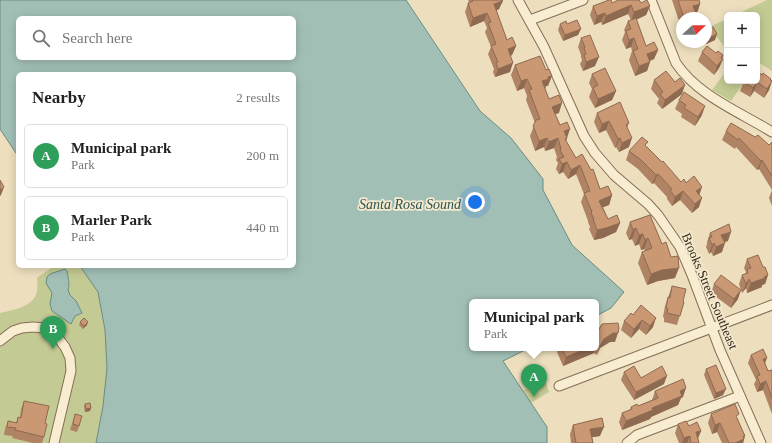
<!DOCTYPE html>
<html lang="en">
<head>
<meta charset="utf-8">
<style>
	:root { --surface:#fff; --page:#f6f6f6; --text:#222; --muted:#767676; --line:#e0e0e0; --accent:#2563eb }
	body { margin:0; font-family:Georgia,serif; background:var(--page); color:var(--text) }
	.controls { position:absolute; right:12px; top:12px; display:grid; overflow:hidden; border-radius:6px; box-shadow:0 2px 10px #0003 }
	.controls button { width:36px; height:36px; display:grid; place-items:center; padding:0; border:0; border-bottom:1px solid var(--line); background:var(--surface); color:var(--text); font:20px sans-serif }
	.compass { position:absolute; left:676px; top:12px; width:36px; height:36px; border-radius:50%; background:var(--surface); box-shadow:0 2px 10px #0003; rotate:68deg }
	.you { position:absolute; left:475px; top:202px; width:14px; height:14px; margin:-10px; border:3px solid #fff; border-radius:50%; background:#1a73e8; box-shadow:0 0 0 6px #1a73e833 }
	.badge { display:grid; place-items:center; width:26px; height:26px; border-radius:50%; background:var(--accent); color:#fff; font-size:13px; font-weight:700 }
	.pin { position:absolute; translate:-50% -33px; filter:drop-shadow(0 1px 2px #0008) }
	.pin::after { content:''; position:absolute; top:21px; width:14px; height:12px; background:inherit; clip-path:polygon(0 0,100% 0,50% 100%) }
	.popup { position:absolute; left:469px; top:299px; width:130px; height:52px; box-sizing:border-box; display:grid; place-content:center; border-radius:6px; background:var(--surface); filter:drop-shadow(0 1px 3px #0005); font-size:13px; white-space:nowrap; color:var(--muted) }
	.popup b { font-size:15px; color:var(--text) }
	.popup::after { content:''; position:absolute; left:50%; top:100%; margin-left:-8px; border:8px solid transparent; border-top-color:var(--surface) }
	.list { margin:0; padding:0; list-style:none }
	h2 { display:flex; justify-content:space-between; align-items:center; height:52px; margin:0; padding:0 16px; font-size:17px }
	h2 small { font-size:13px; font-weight:400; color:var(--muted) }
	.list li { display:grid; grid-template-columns:26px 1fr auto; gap:12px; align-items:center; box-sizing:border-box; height:64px; margin:0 8px 8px; padding:0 8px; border:1px solid var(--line); border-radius:6px }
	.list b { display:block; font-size:15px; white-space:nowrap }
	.list p { margin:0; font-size:13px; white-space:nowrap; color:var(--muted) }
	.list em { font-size:13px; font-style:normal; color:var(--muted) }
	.icon { flex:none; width:22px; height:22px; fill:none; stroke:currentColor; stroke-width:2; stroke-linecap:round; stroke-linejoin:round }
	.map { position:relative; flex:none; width:772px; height:443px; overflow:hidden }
	.search { position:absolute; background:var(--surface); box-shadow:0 2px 10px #0003; left:16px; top:16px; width:280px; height:44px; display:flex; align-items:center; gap:10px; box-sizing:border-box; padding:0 14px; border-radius:6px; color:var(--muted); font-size:15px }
	.panel { position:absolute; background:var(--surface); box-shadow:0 2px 10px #0003; left:16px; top:72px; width:280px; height:196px; border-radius:6px }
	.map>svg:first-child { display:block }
	.green { fill:#c4ca93 }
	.water { fill:#a2bfb6; stroke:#698c83; fill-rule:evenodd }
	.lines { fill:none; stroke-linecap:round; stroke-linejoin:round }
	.minor-casing { stroke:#856f57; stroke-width:11 }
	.minor { stroke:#f8ecd1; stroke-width:9 }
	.wall { fill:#af8364 }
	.shaded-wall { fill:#8e6a51 }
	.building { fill:#cb9874; stroke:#8e6a51 }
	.labels { text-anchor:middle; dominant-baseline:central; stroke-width:3.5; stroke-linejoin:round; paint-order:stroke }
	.street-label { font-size:13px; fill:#34271c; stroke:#f5e9ce }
	.water-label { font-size:14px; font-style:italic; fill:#2b5451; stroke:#f5e9ce }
</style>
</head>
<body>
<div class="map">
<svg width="772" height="443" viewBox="0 0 772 443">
	<rect width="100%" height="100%" fill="#eddfbe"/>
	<!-- green -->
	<path class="green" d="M 767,0 L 772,0 L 772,71 L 758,62 L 757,63 L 757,15 L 735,15 Z
		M 727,19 L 727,50 L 709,27 Z
		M 727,70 L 727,81 L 745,81 L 731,101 L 712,90 Z
		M 54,266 L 80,266 L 98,292 L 105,330 L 107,368 L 103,406 L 96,443 L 0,443 L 0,313 C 13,310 34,307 37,291 C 38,287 37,282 37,278 Z
		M 546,383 L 549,392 L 531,403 L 523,390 Z"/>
	<!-- water -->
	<path class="water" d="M 0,0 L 406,0 L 480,111 L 511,138 L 543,179 L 543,190 L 572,245 L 624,292 L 611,308 L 596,316 L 596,302 L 472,302 L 472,348 L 529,348 L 503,361 L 547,427 L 547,443 L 96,443 L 103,406 L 107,368 L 105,330 L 98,292 L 80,266 L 294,266 L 294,74 L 18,74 L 18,156 L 0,129 ZM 18,18 L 294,18 L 294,58 L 18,58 Z
		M 65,269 L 67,271 C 68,278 70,283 68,290 L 70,295 L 76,301 L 82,313 L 75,316 L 71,324 L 52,311 L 50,304 L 52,293 L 46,283 L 47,277 L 50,274 Z"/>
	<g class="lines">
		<!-- minor casing -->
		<g class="minor-casing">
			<path id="minor" d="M 518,0 L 544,47 L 584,136 L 595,153 L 614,175 L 648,204 L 658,215 L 680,247 L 692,275 L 720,350 L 761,443
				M 651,0 L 676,63 C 698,96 740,112 772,132
				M 530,20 L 583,0
				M 0,341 L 13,331 L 22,328 L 33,327 L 44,328 L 56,335 L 65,347 L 70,358 L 71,371 L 54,443
				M 559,386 L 772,305
				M 627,443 L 637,435 L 740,396"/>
		</g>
		<!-- minor -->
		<use href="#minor" class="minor"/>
	</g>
	<!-- wall -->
	<path class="wall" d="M 468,0 L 502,0 L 499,9 L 496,11 L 507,40 L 516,46 L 512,55 L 510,56 L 510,72 L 495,77 L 493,72 L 494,69 L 488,54 L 491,47 L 485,32 L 487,28 L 484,21 L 470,27 L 465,12 L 468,3 L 470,3 Z
		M 672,0 L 699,0 L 700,4 L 697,13 L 696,13 L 698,18 L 682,18 L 682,30 Z
		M 612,3 L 641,3 L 650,6 L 646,15 L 636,20 L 646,46 L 658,50 L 654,59 L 650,61 L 647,71 L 635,76 L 629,60 L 632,51 L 631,47 L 626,49 L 622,40 L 625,32 L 624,30 L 628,21 L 631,20 L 628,14 L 602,25 L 601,22 L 594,25 L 590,15 L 593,6 Z
		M 560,24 L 567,24 L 578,35 L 563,41 L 558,30 Z
		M 706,30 L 715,40 L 706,44 L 705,42 L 706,42 Z
		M 581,38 L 595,66 L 583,71 L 580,64 L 582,60 L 581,57 L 581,55 L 578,47 Z
		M 702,52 L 716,53 L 723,55 L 722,59 L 723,59 L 719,68 L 714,75 L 698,61 Z
		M 515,65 L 548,86 L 546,86 L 545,89 L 549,99 L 559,113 L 555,114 L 560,125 L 567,138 L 566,141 L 576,158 L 600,189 L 612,195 L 609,205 L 603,207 L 608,219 L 620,223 L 616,232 L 603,238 L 594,240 L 589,229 L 590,227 L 588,222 L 588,221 L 581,202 L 584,194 L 576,174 L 568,179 L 563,172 L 559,174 L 556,169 L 558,163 L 556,160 L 557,157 L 554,148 L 545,151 L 544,147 L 535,151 L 530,136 L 535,123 L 526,100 L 527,96 L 524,88 L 517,91 L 511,75 Z
		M 592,74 L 616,91 L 612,100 L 595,108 L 589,97 L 592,89 L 589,83 Z
		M 654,80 L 682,94 L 662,109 L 657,103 L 659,99 L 651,89 Z
		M 770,80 L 772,81 L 769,90 L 764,98 L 754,91 L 750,97 L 740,91 L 744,81 Z
		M 679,100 L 702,115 L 695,126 L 681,117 L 682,114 L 675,109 Z
		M 597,113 L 629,123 L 627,128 L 629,147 L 619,152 L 616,147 L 615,148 L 606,130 L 599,133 L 594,122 Z
		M 726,131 L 769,145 L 772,142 L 772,206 L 769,198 L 772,190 L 759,169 L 757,170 L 736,147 L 735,149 L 722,140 Z
		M 646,147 L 681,182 L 686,183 L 699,195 L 699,207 L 692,213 L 680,200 L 672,206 L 667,199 L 667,197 L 654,183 L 652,184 L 638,169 L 626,160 L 629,151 Z
		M 650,215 L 675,278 L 658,281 L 647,285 L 638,263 L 642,252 L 645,251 L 644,249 L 641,250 L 639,244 L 635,246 L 632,239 L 629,240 L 626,233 L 630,222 Z
		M 710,233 L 728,241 L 724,242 L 722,252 L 713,256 L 711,252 L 709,254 L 706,247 L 707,244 L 707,242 Z
		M 747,259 L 763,267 L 768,275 L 765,284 L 762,285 L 762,287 L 747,293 L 746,288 L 742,293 L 739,284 L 742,275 L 745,274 L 746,272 L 744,268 Z
		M 714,284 L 738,299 L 731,308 L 711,293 Z
		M 672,286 L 683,301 L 684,302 L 677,325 L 664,322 L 664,318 L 663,317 L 665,306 Z
		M 641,305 L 653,327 L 646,335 L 639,329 L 631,338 L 621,330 L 624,321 L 633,315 Z
		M 80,322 L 87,325 L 83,329 L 79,325 Z
		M 596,334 L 615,342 L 610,342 L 600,348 L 597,355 L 594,353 L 563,366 L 557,352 L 559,348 L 596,348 Z
		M 751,355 L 765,363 L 768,371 L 772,370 L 772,414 L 763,390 L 757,392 L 754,384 L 756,380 L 748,363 Z
		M 706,369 L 723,395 L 714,399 L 704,375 Z
		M 624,372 L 641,378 L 664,384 L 634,400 L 621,380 Z
		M 655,391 L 683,397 L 681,398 L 678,405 L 651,417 L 650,419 L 622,430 L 619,422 L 622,413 L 630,410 L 631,407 L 638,406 L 652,400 Z
		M 24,401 L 45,423 L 44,437 L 42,443 L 33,443 L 12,438 L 13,436 L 4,435 L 5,429 L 8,421 L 16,423 L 18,417 L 20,418 L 21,409 Z
		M 85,404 L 91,408 L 90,411 L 85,412 L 84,407 Z
		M 75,414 L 79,426 L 77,432 L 70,430 Z
		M 711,414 L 738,419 L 744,438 L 743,443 L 722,443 L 717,432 L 712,434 L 708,423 Z
		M 678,424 L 689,426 L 701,431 L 698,439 L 699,443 L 679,443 L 675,433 Z
		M 573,425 L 600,436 L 592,437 L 593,443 L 571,443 L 570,434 Z"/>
	<!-- shaded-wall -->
	<path class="shaded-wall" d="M 503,1 L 499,9 L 491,13 L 494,4 Z
		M 700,4 L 697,13 L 690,15 L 693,6 Z
		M 631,5 L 628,14 L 602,25 L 606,16 Z
		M 650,6 L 646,15 L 631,22 L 634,12 Z
		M 487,13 L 484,21 L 470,27 L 473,18 Z
		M 605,13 L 601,22 L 594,25 L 597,16 Z
		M 581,29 L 578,35 L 563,41 L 565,35 Z
		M 717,34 L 715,40 L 706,44 L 709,38 Z
		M 634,38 L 631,47 L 626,49 L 629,40 Z
		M 516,46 L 512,55 L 505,58 L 508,49 Z
		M 658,50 L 654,59 L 644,63 L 647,54 Z
		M 723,55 L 721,62 L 723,59 L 719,68 L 714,75 L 717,66 L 721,58 Z
		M 599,57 L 595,66 L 583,71 L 586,62 Z
		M 650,62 L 647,71 L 635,76 L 639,66 Z
		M 513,63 L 510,72 L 495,77 L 498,69 Z
		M 552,76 L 548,86 L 546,86 L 545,89 L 542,81 L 548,77 Z
		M 527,79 L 524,88 L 517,91 L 521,81 Z
		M 772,81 L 769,90 L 764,98 L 767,89 Z
		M 757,82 L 754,91 L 750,97 L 753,88 Z
		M 685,85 L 682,94 L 662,109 L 665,100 Z
		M 616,91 L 612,100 L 595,108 L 598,99 Z
		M 562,103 L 559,113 L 549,116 L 552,107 Z
		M 705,106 L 702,115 L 695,126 L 698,117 Z
		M 609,121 L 606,130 L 599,133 L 602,124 Z
		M 570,129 L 564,147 L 564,131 Z
		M 547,138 L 544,147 L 535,151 L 539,141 Z
		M 558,138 L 554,148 L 545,151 L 549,142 Z
		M 620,138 L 616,147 L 615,148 L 618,139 Z
		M 632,138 L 629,147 L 619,152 L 622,143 Z
		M 762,160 L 759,169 L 757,170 L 761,161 Z
		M 567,162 L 563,172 L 559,174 L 562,164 Z
		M 580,165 L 576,174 L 568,179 L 571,170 Z
		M 658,174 L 654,183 L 652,184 L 656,175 Z
		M 4,187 L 1,195 L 0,196 L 0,190 Z
		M 702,187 L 699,196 L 696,191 Z
		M 683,191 L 680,200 L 672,206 L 675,197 Z
		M 612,195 L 609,205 L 596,210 L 599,201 Z
		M 702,198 L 699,207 L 692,213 L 695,204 Z
		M 620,223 L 616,232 L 603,238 L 594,240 L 597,230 Z
		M 636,228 L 632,239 L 629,240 L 633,230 Z
		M 731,232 L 728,241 L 718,244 L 721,235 Z
		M 643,234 L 639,244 L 635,246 L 639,235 Z
		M 648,238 L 644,249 L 641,250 L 645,240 Z
		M 714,243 L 711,252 L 709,254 L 712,245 Z
		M 725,243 L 722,252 L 713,256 L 716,247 Z
		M 679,268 L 675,278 L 658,281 L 647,285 L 651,274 L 662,270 Z
		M 768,275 L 765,284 L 762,285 L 762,287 L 747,293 L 751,283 Z
		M 749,279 L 746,288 L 742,293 L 746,284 Z
		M 741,290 L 738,299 L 731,308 L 734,299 Z
		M 656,318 L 653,327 L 646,335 L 650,326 Z
		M 642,320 L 639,329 L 631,338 L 634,329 Z
		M 88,322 L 87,325 L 83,329 L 84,326 Z
		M 613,333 L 618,333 L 615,342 L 610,342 L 600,348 L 597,355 L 600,346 L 604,339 Z
		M 588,348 L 596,348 L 594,353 L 563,366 L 566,357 Z
		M 767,358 L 764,366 L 763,359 Z
		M 667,376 L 664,384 L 634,400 L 636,392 Z
		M 766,381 L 763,390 L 757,392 L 760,384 Z
		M 686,388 L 683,397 L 681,398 L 678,405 L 651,417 L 650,419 L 622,430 L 626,421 L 652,408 L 680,391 Z
		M 726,389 L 723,395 L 714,399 L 716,393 Z
		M 91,408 L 90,411 L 85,412 L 86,409 Z
		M 720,423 L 717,432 L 712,434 L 715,425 Z
		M 604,427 L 600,436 L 587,438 L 590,429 Z
		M 701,431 L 697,440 L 696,432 Z
		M 690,436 L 687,443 L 682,443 L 684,438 Z
		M 743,436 L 745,436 L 743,443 L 735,443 Z"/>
	<!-- building -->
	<path class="building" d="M 472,0 L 502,0 L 503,1 L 494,4 L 507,40 L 512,37 L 516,46 L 508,49 L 513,63 L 498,69 L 496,63 L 498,62 L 491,46 L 496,44 L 488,23 L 491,22 L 487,13 L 473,18 L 468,3 L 473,1 Z
		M 609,0 L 611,0 L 612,3 L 618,0 L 639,0 L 641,3 L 647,0 L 650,6 L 634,12 L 631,5 L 606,16 L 605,13 L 597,16 L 593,6 Z
		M 678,0 L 699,0 L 700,4 L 693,6 L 698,18 L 684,18 Z
		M 636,18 L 646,46 L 654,42 L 658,50 L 647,54 L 650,62 L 639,66 L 633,51 L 638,49 L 634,38 L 629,40 L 626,31 L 631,29 L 628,21 Z
		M 577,20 L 581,29 L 565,35 L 560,24 L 566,21 L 567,24 Z
		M 713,27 L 717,34 L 709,38 L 706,33 L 706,30 Z
		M 590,35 L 599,57 L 586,62 L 584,55 L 586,54 L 584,48 L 585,47 L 581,38 Z
		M 707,46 L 716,53 L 718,51 L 723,55 L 721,58 L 723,59 L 717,66 L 702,52 Z
		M 540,56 L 546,70 L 549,69 L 552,76 L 548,77 L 549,79 L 542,81 L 549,99 L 559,95 L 562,103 L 552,107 L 560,125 L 567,122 L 570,129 L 564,131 L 567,138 L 565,139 L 576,158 L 582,154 L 591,170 L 593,169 L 600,189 L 608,186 L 612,195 L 599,201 L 608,219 L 617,215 L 620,223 L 606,228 L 597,230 L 593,219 L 594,219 L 591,213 L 592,212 L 584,193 L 590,191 L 580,165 L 571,170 L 567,162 L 562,164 L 559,159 L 564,157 L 560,150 L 561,149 L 558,138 L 549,142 L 547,138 L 539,141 L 533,126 L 536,120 L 540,119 L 529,90 L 532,89 L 527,79 L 521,81 L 515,65 Z
		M 605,68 L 616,91 L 598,99 L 593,88 L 598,85 L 592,74 Z
		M 666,71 L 675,82 L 680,78 L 685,85 L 665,100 L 660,94 L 663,92 L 654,80 Z
		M 757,71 L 762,75 L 763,73 L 771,79 L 770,80 L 772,81 L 767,89 L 757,82 L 753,88 L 744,82 L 744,81 L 757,81 Z
		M 684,92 L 705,106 L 698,117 L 684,108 L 686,105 L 679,100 Z
		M 620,102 L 629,123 L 626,125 L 632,138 L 622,143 L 620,138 L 618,139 L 609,121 L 602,124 L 597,113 Z
		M 731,123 L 755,137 L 758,135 L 769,145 L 772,142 L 772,176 L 762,160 L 761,161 L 739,138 L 738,140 L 726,131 Z
		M 642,137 L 648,142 L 645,145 L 662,162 L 663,161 L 681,182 L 684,179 L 686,183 L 694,176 L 702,187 L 696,191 L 702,198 L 695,204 L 683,191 L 675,197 L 670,190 L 672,189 L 658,174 L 656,175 L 641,160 L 629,151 Z
		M 0,180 L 4,187 L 0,190 Z
		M 650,215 L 662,244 L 666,242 L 671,257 L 678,256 L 679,268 L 662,270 L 651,274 L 642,252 L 652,248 L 648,238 L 645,240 L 643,234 L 639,235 L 636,228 L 633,230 L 630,222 Z
		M 729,224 L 731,232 L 721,235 L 725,243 L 716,247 L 714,243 L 712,245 L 709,238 L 712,237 L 710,233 Z
		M 758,255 L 763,267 L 765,267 L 768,275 L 764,277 L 765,278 L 751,283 L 749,279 L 746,284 L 742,275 L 748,273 L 747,269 L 751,268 L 747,259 Z
		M 721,275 L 741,290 L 734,299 L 714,284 Z
		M 672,286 L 686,289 L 683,301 L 684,302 L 680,316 L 667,313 L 668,309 L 666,308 L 668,297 L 670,298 Z
		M 641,305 L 656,318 L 650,326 L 642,320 L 634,329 L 624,321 L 631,313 L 633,315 Z
		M 84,318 L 88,322 L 84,326 L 80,322 Z
		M 618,323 L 619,328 L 618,333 L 613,333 L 604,339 L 600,346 L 597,344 L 596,345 L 596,334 L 602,324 Z
		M 562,348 L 588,348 L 566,357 Z
		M 763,349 L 767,358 L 763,359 L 768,371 L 772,370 L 772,398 L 766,381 L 760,384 L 757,376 L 760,375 L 751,355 Z
		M 716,365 L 726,389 L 716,393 L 706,369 Z
		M 634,366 L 641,378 L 662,366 L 667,376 L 636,392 L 624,372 Z
		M 683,379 L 686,388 L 680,391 L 682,396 L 652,408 L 653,410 L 626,421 L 622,413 L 632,409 L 631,407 L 637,404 L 638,406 L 658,398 L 655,391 Z
		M 24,401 L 49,406 L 45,423 L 47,424 L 44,437 L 15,430 L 16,428 L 7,427 L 8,421 L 17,423 L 18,417 L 21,418 Z
		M 90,403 L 91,408 L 86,409 L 85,404 Z
		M 735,404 L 739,414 L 736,416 L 745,436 L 743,436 L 744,439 L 735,443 L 729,443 L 720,423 L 715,425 L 711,414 Z
		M 75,414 L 82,416 L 79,426 L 73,424 Z
		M 602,418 L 604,427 L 590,429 L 593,443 L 576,443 L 573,425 Z
		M 686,421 L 689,426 L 697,422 L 701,431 L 696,432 L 699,443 L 691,443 L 690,436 L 684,438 L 678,424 Z"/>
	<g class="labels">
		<!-- street labels -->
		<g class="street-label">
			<text transform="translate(710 291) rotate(67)">Brooks Street Southeast</text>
		</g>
		<!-- water labels -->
		<g class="water-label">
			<text x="410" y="204">Santa Rosa Sound</text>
		</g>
	</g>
</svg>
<div class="controls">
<button>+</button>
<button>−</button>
</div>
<svg class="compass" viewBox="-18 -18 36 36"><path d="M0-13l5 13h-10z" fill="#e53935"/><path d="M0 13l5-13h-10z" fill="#767676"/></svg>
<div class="you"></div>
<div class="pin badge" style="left:534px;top:397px;background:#2e9e5b">A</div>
<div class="popup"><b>Municipal park</b>Park</div>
<div class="pin badge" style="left:53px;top:349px;background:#2e9e5b">B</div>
<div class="search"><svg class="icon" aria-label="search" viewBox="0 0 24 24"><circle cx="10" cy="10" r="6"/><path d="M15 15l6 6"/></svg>Search here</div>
<section class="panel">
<h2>Nearby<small>2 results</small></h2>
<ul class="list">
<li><span class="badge" style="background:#2e9e5b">A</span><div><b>Municipal park</b><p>Park</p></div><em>200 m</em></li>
<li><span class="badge" style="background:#2e9e5b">B</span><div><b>Marler Park</b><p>Park</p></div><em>440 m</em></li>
</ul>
</section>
</div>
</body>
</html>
